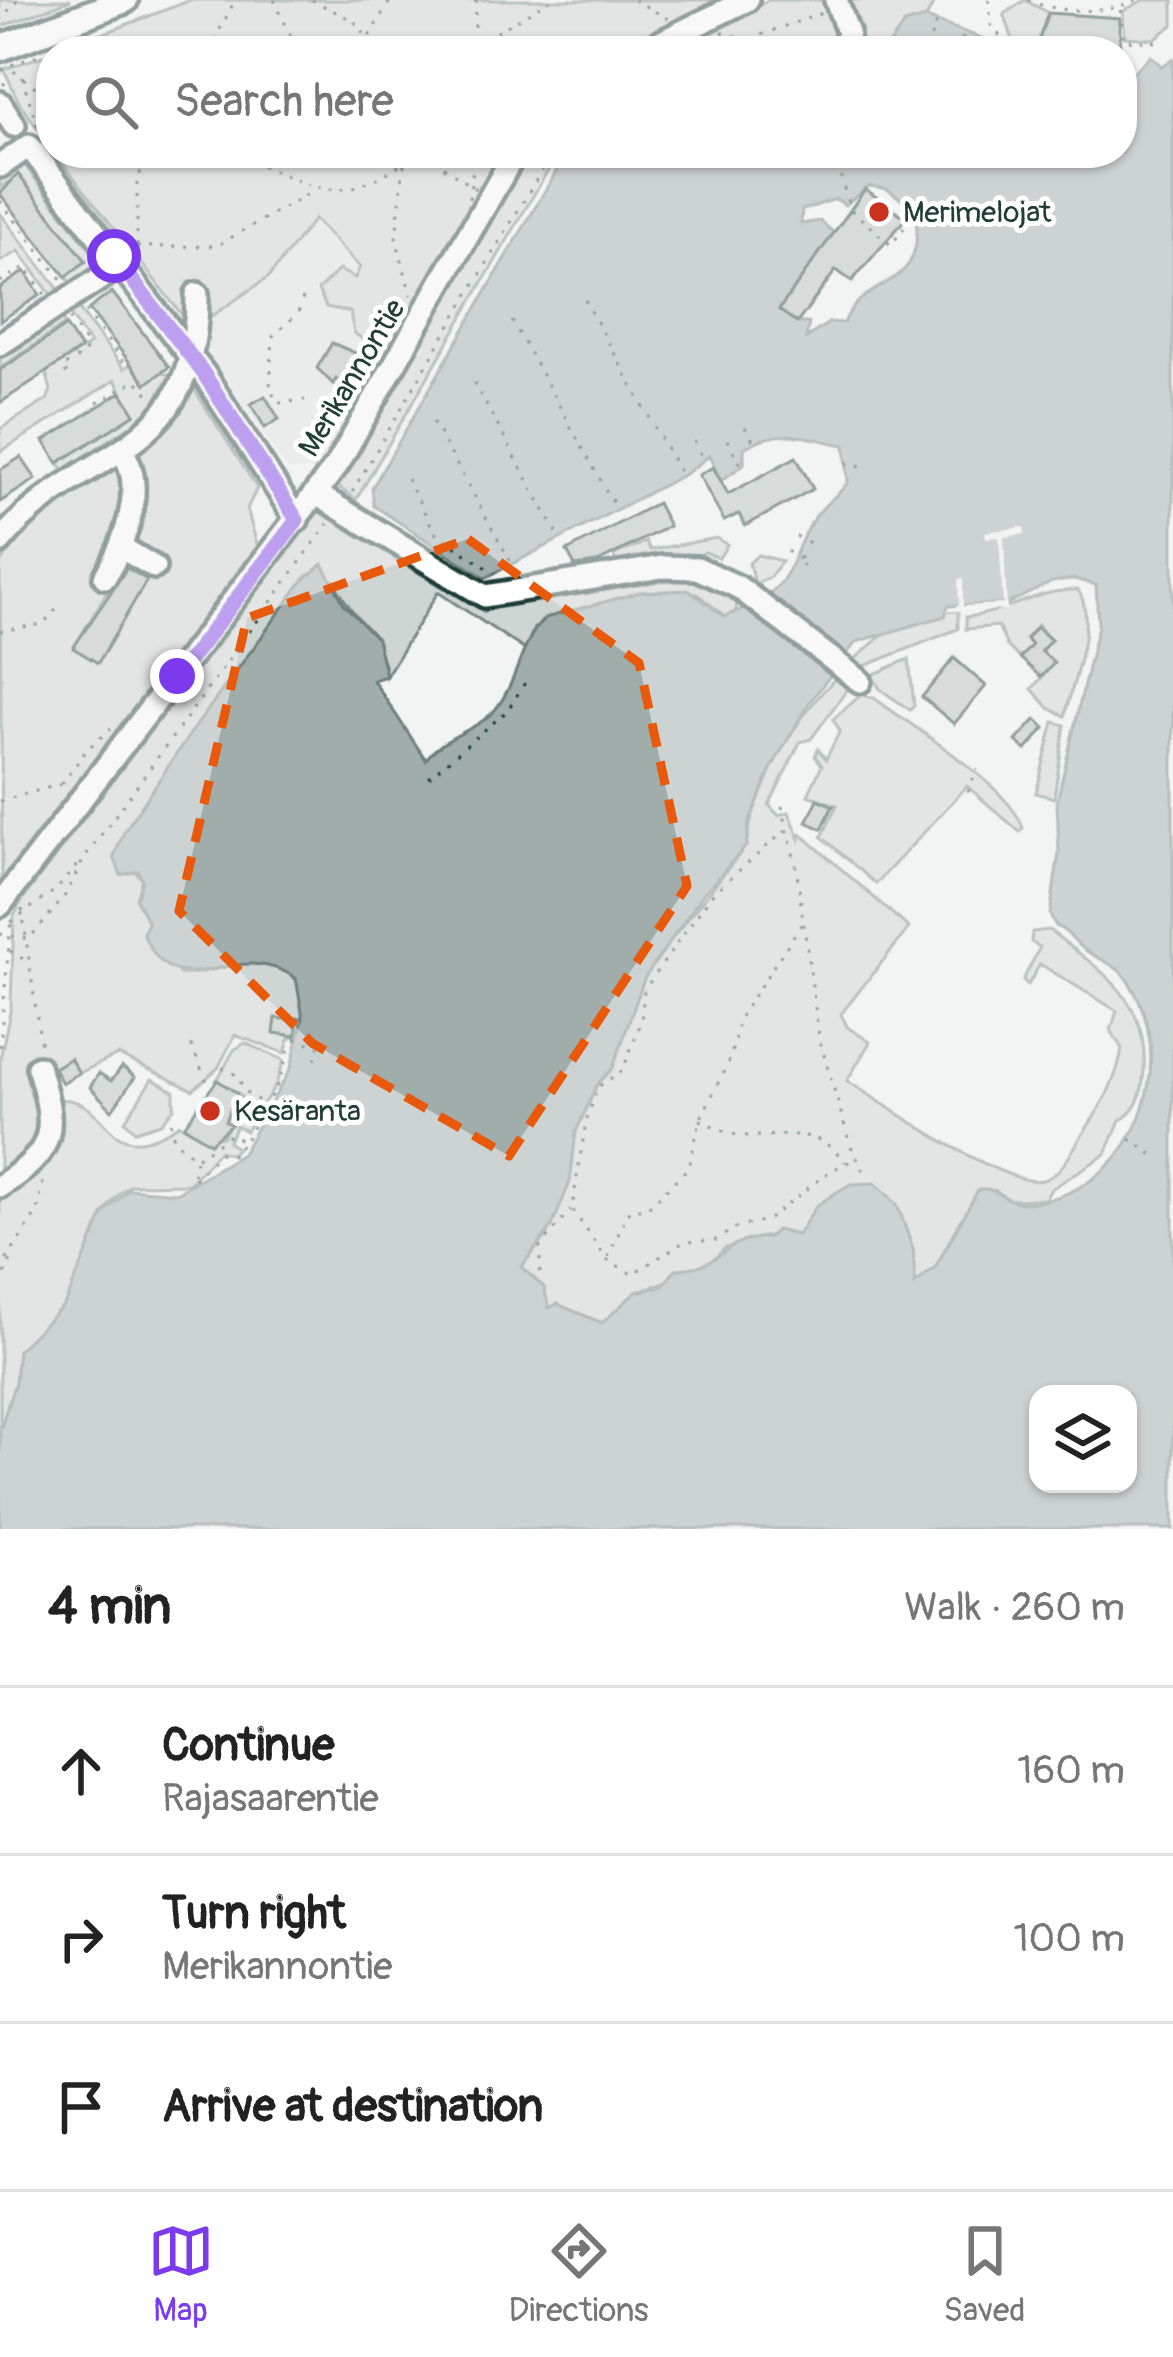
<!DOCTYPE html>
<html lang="en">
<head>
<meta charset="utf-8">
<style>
	:root { --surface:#fff; --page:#f2f2f2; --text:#222; --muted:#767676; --line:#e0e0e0; --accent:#7c3aed }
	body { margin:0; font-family:Pangolin,sans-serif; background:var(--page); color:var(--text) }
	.controls { position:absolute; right:36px; bottom:36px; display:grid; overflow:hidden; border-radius:24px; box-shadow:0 3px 9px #0004 }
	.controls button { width:108px; height:108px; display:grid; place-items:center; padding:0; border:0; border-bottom:3px solid var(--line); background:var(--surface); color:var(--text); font:60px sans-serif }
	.stop { position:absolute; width:36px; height:36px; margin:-27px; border:9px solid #7c3aed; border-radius:50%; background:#fff }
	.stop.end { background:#7c3aed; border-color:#fff; box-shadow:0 3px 12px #0008 }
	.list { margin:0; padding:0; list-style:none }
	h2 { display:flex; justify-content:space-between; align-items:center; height:156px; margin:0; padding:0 48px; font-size:51px }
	h2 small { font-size:39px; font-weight:400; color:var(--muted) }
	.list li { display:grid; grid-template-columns:78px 1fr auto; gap:36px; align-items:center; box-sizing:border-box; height:168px; padding:0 48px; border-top:3px solid var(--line) }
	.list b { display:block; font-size:45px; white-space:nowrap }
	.list p { margin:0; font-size:39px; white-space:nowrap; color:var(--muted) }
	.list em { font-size:39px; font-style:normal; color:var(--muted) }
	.icon { flex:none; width:66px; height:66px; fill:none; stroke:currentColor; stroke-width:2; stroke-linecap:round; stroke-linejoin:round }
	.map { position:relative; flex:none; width:1173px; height:1529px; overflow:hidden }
	.search { position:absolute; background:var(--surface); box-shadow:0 3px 9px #0004; left:36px; right:36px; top:36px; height:132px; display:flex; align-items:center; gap:30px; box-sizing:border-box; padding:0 42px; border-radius:48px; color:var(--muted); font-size:45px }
	.sheet { height:660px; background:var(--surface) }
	nav { display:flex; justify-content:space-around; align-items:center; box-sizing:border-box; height:168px; border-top:3px solid var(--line); background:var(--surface); font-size:33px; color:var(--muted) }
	nav a { display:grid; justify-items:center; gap:6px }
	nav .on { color:var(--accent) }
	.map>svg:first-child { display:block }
	.built { fill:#e0e4e3 }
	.green { fill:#ced5d3; stroke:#768984; stroke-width:3; fill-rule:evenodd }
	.water { fill:#a1adaa; stroke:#6d807b; stroke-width:3; fill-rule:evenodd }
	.pier { fill:#f2f3f3 }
	.building { fill:#b7c1bd; stroke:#1f3d34; stroke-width:3 }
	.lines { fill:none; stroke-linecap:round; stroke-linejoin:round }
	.minor-tunnel { stroke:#c8cfcd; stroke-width:21; stroke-dasharray:21 10; stroke-linecap:butt }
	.minor-casing { stroke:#1f3d34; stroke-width:30 }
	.major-casing { stroke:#1f3d34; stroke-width:33 }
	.path { stroke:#1f3d34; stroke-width:3; stroke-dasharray:3 9; stroke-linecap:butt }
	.minor { stroke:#fff; stroke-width:21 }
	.major { stroke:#fff; stroke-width:24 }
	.route { stroke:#7c3aed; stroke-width:15 }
	.marked { fill:none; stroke:#e8590c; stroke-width:9; stroke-dasharray:24 15; stroke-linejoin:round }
	.poi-dot { fill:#c8321e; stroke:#fff; stroke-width:4.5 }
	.labels { text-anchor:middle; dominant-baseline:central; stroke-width:10; stroke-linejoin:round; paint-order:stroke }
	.poi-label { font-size:30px; fill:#1f3d34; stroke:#fff; text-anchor:start }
	.street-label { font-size:30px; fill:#1f3d34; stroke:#fff }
</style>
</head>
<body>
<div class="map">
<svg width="1173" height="1529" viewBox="0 0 1173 1529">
	<rect width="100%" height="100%" fill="#f2f3f3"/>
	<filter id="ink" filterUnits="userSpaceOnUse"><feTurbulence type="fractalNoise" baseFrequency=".00833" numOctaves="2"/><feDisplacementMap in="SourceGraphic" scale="24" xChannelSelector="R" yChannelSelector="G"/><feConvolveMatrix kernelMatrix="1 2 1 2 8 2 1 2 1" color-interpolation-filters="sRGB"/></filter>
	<g filter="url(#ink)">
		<!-- built -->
		<path class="built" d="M 313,218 L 410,317 L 319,470 L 287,470 L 193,329 L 269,277 Z"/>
		<!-- green -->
		<path class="green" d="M 0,0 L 71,0 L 0,27 Z
			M 191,0 L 718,0 L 616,51 L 58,51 Z
			M 769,0 L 935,0 L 926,18 L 905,24 L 885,51 L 670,51 Z
			M 1025,0 L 1048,13 L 1035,51 L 1017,51 L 1004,14 Z
			M 1144,0 L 1173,0 L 1173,25 L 1154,39 L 1125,37 L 1123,11 Z
			M 51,53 L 51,148 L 18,100 L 4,69 Z
			M 55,153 L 504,153 L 410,317 L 403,312 L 377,350 L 354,333 L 350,312 L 326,307 L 318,290 L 339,270 L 355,278 L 360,267 L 314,219 L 269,277 L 193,329 Z
			M 529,153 L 558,153 L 356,500 L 336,485 Z
			M 23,163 L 103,266 L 73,285 L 66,277 L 86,261 L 18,175 L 0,188 L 0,178 Z
			M 0,213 L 60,291 L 52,296 L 19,251 L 0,262 Z
			M 77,307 L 124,369 L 131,364 L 170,375 L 147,415 L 64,470 L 58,463 L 135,414 L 115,380 L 0,452 L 0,429 L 47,400 L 51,390 L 46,372 L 90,344 L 69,313 Z
			M 60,317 L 65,324 L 0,368 L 0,357 Z
			M 190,383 L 257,488 L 247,509 L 258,548 L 2,879 L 0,563 L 37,514 L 149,443 L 180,407 ZM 127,557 L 151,572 L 98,662 L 74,648 Z
			M 318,509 L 333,510 L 397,549 L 394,558 L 485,612 L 492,602 L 682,572 L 738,593 L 736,611 L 726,617 L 696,593 L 534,628 L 525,650 L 438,592 L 386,676 C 381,635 350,617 334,581 L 226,686 L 124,832 L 133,869 L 142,879 L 137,899 L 179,974 C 221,977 262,938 300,984 L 303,1018 L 276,1019 L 275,1033 L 296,1036 L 289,1039 L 285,1053 L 235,1035 L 218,1068 L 193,1090 L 118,1055 L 79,1073 L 70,1059 L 52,1069 L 55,1100 C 114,1093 100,1176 180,1124 L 210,1143 L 216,1134 L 222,1137 L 230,1125 L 225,1121 L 241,1096 L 217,1080 L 234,1050 L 245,1043 L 284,1060 L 276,1084 L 246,1131 L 236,1126 L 228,1142 L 237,1148 L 231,1154 L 219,1151 L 189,1184 L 131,1185 C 91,1210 91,1262 66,1301 C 55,1319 34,1335 18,1350 L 15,1383 L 0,1430 L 0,1059 L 11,1007 L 14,916 L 22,900 Z
			M 717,538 L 727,545 L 719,558 L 705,552 L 696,557 L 618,565 L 613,555 L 646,542 L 650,550 Z
			M 758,555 L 782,561 L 770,577 L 755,584 L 749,563 Z
			M 1078,590 C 1098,620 1072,683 1065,716 L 1049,708 L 1032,689 L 1054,663 L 1041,651 L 1050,640 L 1038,625 L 1026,638 L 1032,645 L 1020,658 L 1007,646 L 998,626 L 966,629 L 966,617 C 1004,614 1041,588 1078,590 Z
			M 946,611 L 958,611 L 958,629 L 862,667 L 852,662 L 883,634 Z
			M 909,659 L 914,706 L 910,710 L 880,689 L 872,675 Z
			M 840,674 L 846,691 L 811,739 L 800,742 L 769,805 L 778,815 L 789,812 L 800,839 L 801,834 L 909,928 L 841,1014 L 847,1027 L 870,1042 L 847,1081 C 883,1103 1007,1190 1043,1180 C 1062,1175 1074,1147 1084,1132 C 1102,1106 1117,1080 1122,1049 L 1111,1030 L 1117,1011 L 1040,964 L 1028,985 L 1023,980 L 1040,947 L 1031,942 L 1032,932 L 1049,930 C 1105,974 1153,1000 1143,1081 C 1141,1098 1135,1113 1120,1120 L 1106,1154 L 1051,1189 L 1045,1199 L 1008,1200 L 995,1190 L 961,1219 L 935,1268 L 914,1285 L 913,1249 L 899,1211 L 851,1184 L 817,1206 L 798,1235 L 771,1235 L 725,1248 L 707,1267 L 636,1292 L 602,1323 L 557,1304 L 548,1309 L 540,1286 L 521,1267 L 547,1235 L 577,1121 L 633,987 L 746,846 C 754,784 798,714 840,674 Z
			M 861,695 L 874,698 C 911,726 1010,786 1023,828 L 1020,832 L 967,786 L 876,884 L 822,837 L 837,805 L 808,795 L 822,765 L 815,756 L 818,749 L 826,759 L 840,731 L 833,719 Z
			M 1054,722 L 1065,725 L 1054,798 L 1036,793 Z
			M 152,1079 L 174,1091 L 174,1108 L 161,1123 L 135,1131 L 125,1121 Z"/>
		<!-- water -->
		<path class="water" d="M 926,18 L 995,43 L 1000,51 L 885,51 L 904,24 Z
			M 1151,56 L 1162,66 L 1173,59 L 1173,1529 L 0,1529 L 0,1430 L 15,1383 L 18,1350 L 65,1304 L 104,1213 L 129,1189 L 176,1193 L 242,1154 L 291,1068 L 303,1018 L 296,978 C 230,934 177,1016 143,933 L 148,923 L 136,899 L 142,880 L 138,871 L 121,875 L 114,857 L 124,832 L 190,734 L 304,579 L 323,564 L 344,604 L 377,639 L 386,676 L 373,680 L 426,760 C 439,738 477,731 495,710 C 518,682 520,642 545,618 L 640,592 L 689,590 L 725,617 C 744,607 775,597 786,575 C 798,552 804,528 821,510 C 830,499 840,494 848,482 L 845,445 C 808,439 782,425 744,448 L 744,464 L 721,481 L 710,455 L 687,473 L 485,578 L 374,506 L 372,488 L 567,153 L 1122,153 L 1122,82 ZM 869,186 L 887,189 L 915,209 C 929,296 864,272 844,323 L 830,322 L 806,338 L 809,323 L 797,323 L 779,309 L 834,233 L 820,221 L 801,224 L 802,210 L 836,199 L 845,205 ZM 1074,579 L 1096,585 L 1098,625 L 1057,801 L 1059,853 L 1050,915 L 1056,926 C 1070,932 1073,941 1084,949 C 1097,959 1111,962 1123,974 C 1173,1037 1153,1145 1083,1185 C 1065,1196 1032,1208 1011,1200 C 998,1195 993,1186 978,1190 L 935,1268 L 915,1284 L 913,1249 L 897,1204 L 875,1183 L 851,1184 L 837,1192 L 816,1206 L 798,1235 L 776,1230 L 769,1237 C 717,1239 726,1268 676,1269 L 663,1286 L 636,1292 L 602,1323 L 557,1304 L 549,1308 L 544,1287 L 521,1267 L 552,1226 L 570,1182 L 576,1132 L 597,1085 L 613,1068 L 644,979 L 703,894 L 746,846 L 749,823 L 772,767 L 809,703 L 856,642 L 945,616 L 948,606 L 1007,604 L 1052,582 ZM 1038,1394 L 1128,1394 L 1128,1484 L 1038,1484 Z"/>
		<!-- pier -->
		<path class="pier" d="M 1024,527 L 1025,534 L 1004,537 L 1007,610 L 946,611 L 959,605 L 958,579 L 963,579 L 963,606 L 1003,604 L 999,537 L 986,538 L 985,532 Z"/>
		<!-- building -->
		<path class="building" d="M 1048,13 L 1120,18 L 1120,51 L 1035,51 Z
			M 18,174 L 86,261 L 66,277 L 0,194 Z
			M 865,189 L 906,218 L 852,281 L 836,270 L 797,323 L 779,310 Z
			M 25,271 L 40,295 L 0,321 L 0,288 Z
			M 112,292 L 169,367 L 146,384 L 89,309 Z
			M 66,326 L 81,349 L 0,403 L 0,370 Z
			M 332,343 L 367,358 L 352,389 L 336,379 L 333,384 L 317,368 Z
			M 121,392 L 135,414 L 58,463 L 44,441 Z
			M 265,396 L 279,419 L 265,428 L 251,404 Z
			M 21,457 L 36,479 L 0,502 L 0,470 Z
			M 796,457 L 813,489 L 745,526 L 739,514 L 724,521 L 699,475 L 713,467 L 728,494 Z
			M 657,503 L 669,526 L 596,563 L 575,566 L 567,551 Z
			M 127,568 L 147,580 L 98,663 L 73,648 Z
			M 1036,627 L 1051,640 L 1041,651 L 1054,663 L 1041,677 L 1020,658 L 1032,645 L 1026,639 Z
			M 954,658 L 986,686 L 954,724 L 922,697 Z
			M 1036,719 L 1045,728 L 1026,750 L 1016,741 Z
			M 818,799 L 833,806 L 822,829 L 807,822 Z
			M 276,1018 L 298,1021 L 296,1036 L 274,1033 Z
			M 70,1058 L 79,1073 L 62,1083 L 54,1068 Z
			M 122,1067 L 135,1077 L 112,1110 L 90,1087 L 99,1073 L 111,1081 Z
			M 217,1080 L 237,1093 L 225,1121 L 231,1125 L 210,1143 L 184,1126 Z"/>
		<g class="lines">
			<!-- minor-tunnel -->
			<path class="minor-tunnel" d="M 193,276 L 197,294"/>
			<!-- minor casing -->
			<g class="minor-casing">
				<path id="minor" d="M 836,0 L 848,33 L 843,51
					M 643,51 L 747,0
					M 0,103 L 14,125
					M 0,166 L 29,146 L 204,374 L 297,520
					M 0,344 L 121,265
					M 316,494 L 485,596 L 662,567 L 697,568 L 738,587 L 860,681
					M 0,542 C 82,441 198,464 197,294
					M 122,548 L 154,567
					M 105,577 C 125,543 147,486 122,451
					M 0,905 L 337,465 L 515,153
					M 0,1186 C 57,1150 57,1129 38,1067"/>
			</g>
			<!-- major casing -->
			<g class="major-casing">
				<path id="major" d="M 0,48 L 125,0"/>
			</g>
			<!-- path -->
			<path class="path" d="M 274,0 L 298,51
				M 312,0 L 354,21 L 379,51
				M 634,0 L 669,19
				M 989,0 L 991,25 L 1012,51
				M 1028,0 C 1055,13 1110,15 1136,0
				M 1121,10 L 1123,40 L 1157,42
				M 0,21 L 17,0
				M 722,32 L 741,38
				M 369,36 L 391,0
				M 750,41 L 781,51
				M 927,49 L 936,22
				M 209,51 L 235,0
				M 311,51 L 369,46
				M 466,51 L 550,0
				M 474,51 L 476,0
				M 716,51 L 822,13
				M 958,51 L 965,32
				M 974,51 L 979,37
				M 0,69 L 43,53
				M 2,70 L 12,70 L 51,98
				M 0,71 L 5,87
				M 22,77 L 39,132
				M 228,153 C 314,180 326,219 417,153
				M 424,153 L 477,190
				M 834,153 L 850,209 L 891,245 L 904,228
				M 404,164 L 396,238 L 411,295
				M 469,199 L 475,153
				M 0,201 L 62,280
				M 137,246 L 137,184 L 146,153
				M 137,247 L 216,246 L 312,192
				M 0,282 L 25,267 L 46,296
				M 303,298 L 298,313 L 273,336 L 270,389 L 278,403 L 305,400
				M 585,300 L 680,473
				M 86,311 L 124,363
				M 512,321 L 616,508
				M 67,374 L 62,368 L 85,353 L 87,345 L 69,318
				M 474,383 L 560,538
				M 97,403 L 136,380 L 152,398
				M 433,422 L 512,564
				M 745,427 L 754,442
				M 727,440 L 742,466
				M 694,441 L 703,458
				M 846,463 L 862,466
				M 407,479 L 436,534 L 495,573
				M 352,492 L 552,153
				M 796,536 L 816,546
				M 787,551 L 799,559
				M 804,566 L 797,562 L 801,556 L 807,559
				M 0,631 L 43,624 L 61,604
				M 429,777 L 507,711 L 528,678
				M 62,784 L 87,749 L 111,729
				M 968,792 L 977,769
				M 0,801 L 62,784
				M 782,806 L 796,866 L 819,1038 L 850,1144 L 866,1176
				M 786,830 L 713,893 L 644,990 L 641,1022 L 623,1070 L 598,1087 L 586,1121 L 572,1209 L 607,1260 L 632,1274 L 684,1242 L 718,1240 L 732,1229 L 769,1219 L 830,1171 L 855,1159
				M 22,909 L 41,1047
				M 11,922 L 57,889 L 79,863
				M 0,934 L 29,939 L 63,899 L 85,857 L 328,524
				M 10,951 L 28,962
				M 295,1039 L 319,1046 L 315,1059
				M 191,1045 L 207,1082
				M 0,1047 L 11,920
				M 222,1068 L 237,1075 L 245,1092 L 264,1104
				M 700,1120 C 712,1125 725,1133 737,1135 C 779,1141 813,1120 845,1162
				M 171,1122 L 174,1140 L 196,1158 L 231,1134 L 244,1142 L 279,1082 L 291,1043
				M 1130,1139 L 1159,1159
				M 196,1160 L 192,1181 L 220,1153 L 232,1155 L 243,1143
				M 608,1257 L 629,1210 L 647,1208 L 689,1167 L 700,1120 L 730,1059 L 739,1018 L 804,920
				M 0,1270 L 38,1211 L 44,1176
				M 540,1273 L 540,1247 L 571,1210
				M 0,1285 L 11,1259"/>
			<!-- minor -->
			<use href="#minor" class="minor"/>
			<!-- major -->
			<use href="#major" class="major"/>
		</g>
	</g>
	<g class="lines" filter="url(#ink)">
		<!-- route -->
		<path class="route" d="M 114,256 L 204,374 L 297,520 L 177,676"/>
	</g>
	<!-- marked area -->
	<path d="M0 0H1173V1529H0ZM 468,539 L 639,663 L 687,886 L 509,1156 L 312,1043 L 179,911 L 247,618 Z" fill="#f2f3f3" fill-opacity=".55" fill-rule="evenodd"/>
	<path class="marked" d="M 468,539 L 639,663 L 687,886 L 509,1156 L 312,1043 L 179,911 L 247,618 Z"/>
	<!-- markers -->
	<g class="poi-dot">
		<circle cx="879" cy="212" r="12"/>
		<circle cx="210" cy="1111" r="12"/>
	</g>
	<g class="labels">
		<!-- poi labels -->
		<g class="poi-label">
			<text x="903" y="212">Merimelojat</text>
			<text x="234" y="1111">Kesäranta</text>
		</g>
		<!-- street labels -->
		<g class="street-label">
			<text transform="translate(352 378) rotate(-59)">Merikannontie</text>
		</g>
	</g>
</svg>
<div class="controls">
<button><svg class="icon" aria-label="layers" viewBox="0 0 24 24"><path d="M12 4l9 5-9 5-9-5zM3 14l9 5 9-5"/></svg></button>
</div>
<div class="stop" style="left:114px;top:256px"></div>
<div class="stop end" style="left:177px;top:676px"></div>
<div class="search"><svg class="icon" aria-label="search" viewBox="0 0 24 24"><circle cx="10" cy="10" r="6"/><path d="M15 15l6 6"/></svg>Search here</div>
</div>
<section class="sheet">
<h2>4 min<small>Walk · 260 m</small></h2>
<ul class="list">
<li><svg class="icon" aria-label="ahead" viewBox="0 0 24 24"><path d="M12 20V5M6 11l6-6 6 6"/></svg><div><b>Continue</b><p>Rajasaarentie</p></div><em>160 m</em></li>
<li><svg class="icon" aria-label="right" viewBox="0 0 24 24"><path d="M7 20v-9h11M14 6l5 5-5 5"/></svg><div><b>Turn right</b><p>Merikannontie</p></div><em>100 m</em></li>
<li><svg class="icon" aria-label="arrive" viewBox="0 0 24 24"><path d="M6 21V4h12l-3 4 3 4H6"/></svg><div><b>Arrive at destination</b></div></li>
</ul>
</section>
<nav>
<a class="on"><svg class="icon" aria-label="map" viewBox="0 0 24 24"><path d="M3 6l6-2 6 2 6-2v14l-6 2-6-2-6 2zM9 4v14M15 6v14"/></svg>Map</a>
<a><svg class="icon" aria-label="directions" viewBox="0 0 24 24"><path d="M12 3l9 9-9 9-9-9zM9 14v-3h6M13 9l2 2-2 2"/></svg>Directions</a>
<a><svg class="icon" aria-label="saved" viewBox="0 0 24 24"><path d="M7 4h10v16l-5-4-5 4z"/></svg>Saved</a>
</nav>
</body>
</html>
